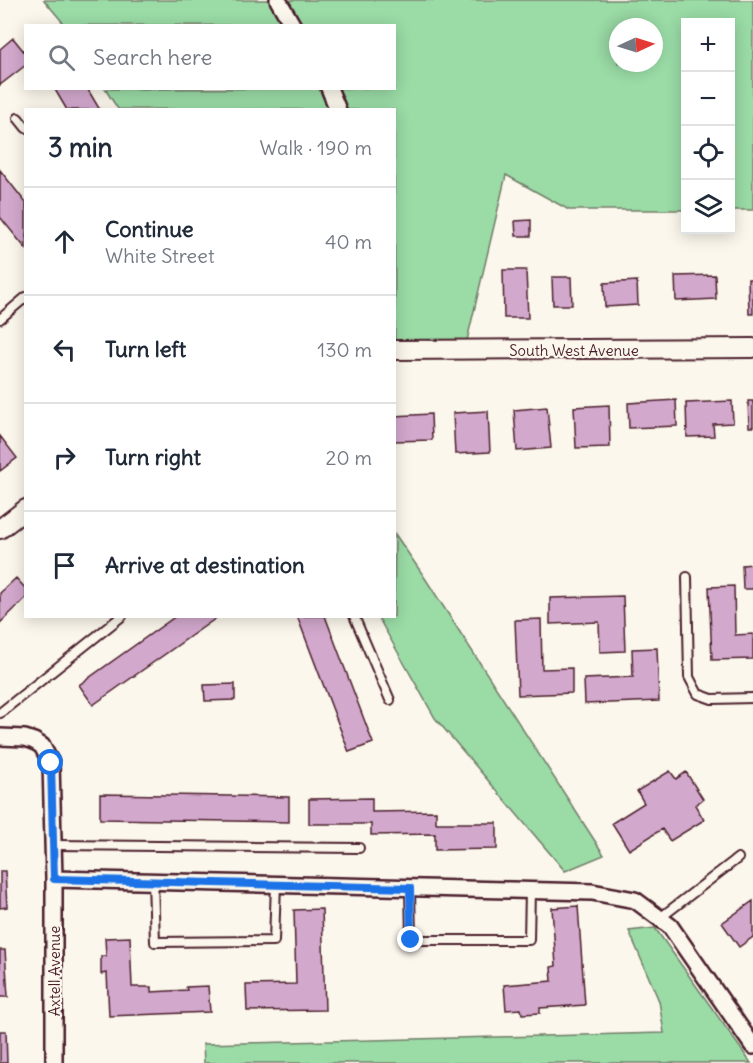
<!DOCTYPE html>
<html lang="en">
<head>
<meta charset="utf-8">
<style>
	:root { --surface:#fff; --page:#f2f2f3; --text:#1f2937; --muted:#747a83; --line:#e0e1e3 }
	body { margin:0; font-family:Delius,sans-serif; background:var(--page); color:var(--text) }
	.controls { position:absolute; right:18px; top:18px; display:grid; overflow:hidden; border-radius:0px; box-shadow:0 3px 15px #0003 }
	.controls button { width:54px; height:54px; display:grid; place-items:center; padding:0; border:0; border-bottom:2px solid var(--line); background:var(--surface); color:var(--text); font:30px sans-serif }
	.compass { position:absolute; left:609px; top:18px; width:54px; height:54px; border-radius:50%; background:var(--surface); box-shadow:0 3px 15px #0003; rotate:86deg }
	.stop { position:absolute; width:18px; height:18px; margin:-14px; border:4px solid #1a73e8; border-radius:50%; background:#fff }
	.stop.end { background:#1a73e8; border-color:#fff; box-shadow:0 2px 6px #0008 }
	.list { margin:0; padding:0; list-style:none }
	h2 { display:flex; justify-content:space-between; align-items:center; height:78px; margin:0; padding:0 24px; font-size:26px }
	h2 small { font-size:20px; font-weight:400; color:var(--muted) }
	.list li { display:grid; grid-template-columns:39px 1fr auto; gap:18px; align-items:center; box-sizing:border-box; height:108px; padding:0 24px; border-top:2px solid var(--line) }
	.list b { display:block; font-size:22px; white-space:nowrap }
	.list p { margin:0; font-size:20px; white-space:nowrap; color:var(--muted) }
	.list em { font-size:20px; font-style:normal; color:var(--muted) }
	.icon { flex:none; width:33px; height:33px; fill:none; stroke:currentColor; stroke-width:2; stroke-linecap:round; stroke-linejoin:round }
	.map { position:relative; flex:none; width:753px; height:1063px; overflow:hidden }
	.search { position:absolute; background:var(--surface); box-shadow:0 3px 15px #0003; left:24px; top:24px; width:372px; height:66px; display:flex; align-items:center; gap:15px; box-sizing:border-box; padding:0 21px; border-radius:0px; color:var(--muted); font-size:22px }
	.panel { position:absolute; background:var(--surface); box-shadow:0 3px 15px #0003; left:24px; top:108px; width:372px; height:510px; border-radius:0px }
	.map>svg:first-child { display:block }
	.green { fill:#9adba6; stroke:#727d68; stroke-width:1.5; fill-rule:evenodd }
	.building { fill:#d2a8cd; stroke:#4a1f2b; stroke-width:1.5 }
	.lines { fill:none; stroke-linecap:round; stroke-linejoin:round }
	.service-casing { stroke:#4a1f2b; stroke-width:12 }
	.minor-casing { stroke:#4a1f2b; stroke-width:20 }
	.tertiary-casing { stroke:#4a1f2b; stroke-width:22 }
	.service { stroke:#fbf7ec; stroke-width:8 }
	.minor { stroke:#fbf7ec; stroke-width:15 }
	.tertiary { stroke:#fbf7ec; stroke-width:18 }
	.route { stroke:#1a73e8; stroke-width:8 }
	.labels { text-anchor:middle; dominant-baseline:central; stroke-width:4.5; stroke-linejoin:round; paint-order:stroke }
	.street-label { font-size:15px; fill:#4a1f2b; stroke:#fbf7ec }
</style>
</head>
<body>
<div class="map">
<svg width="753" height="1063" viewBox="0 0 753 1063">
	<rect width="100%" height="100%" fill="#fbf7ec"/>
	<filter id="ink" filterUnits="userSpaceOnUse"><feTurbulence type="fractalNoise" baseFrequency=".0167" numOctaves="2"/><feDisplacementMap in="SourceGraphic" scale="12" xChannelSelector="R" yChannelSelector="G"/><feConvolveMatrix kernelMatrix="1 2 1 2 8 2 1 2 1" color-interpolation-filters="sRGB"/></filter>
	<g filter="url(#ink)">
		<!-- green -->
		<path class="green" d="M 44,0 L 753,0 L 753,210 L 731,210 L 730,22 L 686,22 L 685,210 L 569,210 L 506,175 L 465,349 L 395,350 L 394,110 L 118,109 L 105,89 L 394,88 L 394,26 L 65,25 ZM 618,27 L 654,27 L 654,63 L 618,63 Z
			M 395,534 L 423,575 L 604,855 L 565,871 L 435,718 L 378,617 L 394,616 Z
			M 655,928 L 751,1063 L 204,1063 L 203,1044 L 664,1033 L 659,1001 L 629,931 Z"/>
		<!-- building -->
		<path class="building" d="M 13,38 L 26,54 L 26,65 L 0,85 L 0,49 Z
			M 54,88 L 87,88 L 100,110 L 67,110 Z
			M 0,170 L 26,203 L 26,249 L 0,217 Z
			M 531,220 L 531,236 L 516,236 L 515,221 Z
			M 503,270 L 526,270 L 528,318 L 504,318 Z
			M 715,275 L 716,299 L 676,301 L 675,276 Z
			M 552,277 L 571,277 L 572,305 L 553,305 Z
			M 748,279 L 753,279 L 753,314 L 749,314 Z
			M 637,281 L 638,305 L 605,307 L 604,283 Z
			M 676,400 L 677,426 L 629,428 L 628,403 Z
			M 732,401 L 733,423 L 713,424 L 714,436 L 687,437 L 686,403 Z
			M 748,401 L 753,401 L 753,427 L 749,427 Z
			M 609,405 L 610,447 L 576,448 L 574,407 Z
			M 547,407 L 551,448 L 517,451 L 514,410 Z
			M 488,411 L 490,452 L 455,454 L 453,413 Z
			M 431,414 L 432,440 L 394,441 L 394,416 Z
			M 0,436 L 17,458 L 0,471 Z
			M 753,564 L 753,589 L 743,589 L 742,565 Z
			M 16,578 L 26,589 L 26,598 L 0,623 L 0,593 Z
			M 734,586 L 735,635 L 753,634 L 753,659 L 712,660 L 709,587 Z
			M 623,596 L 625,651 L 600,652 L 599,622 L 550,624 L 550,598 Z
			M 176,616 L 219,616 L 93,705 L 79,685 Z
			M 297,616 L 325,616 L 373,743 L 349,752 Z
			M 541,619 L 542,669 L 572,668 L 572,693 L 518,695 L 515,620 Z
			M 657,648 L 659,701 L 585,704 L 584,679 L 633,677 L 632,649 Z
			M 235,684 L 235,700 L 205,701 L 204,685 Z
			M 670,771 L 676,779 L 686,772 L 703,799 L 695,805 L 704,820 L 670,841 L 662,829 L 629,850 L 612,823 L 644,803 L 637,791 Z
			M 100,794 L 289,797 L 289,822 L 100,819 Z
			M 372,798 L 372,812 L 436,811 L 436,823 L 497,823 L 497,849 L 435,850 L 435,834 L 371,835 L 371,824 L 309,824 L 309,799 Z
			M 0,871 L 5,871 L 7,907 L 0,908 Z
			M 753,901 L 753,937 L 739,947 L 722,923 Z
			M 578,906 L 585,1005 L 540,1008 L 540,1013 L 522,1014 L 521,1009 L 506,1010 L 504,985 L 552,981 L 551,967 L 556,966 L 552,908 Z
			M 322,909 L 325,1010 L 247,1011 L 246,985 L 296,984 L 294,910 Z
			M 130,937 L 132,987 L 151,987 L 151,992 L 187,990 L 186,987 L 208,986 L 210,1012 L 109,1016 L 107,973 L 101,974 L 101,956 L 106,956 L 105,938 Z
			M 0,950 L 5,950 L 8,997 L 0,997 Z
			M 0,1031 L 6,1031 L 7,1063 L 0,1063 Z"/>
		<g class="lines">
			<!-- service casing -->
			<g class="service-casing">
				<path id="service" d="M 18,118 L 26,128
					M 0,319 L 26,297
					M 687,577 L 689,677 L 698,694 L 712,699 L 753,698
					M 354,616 L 390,700
					M 0,713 L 122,616
					M 54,845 L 359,848
					M 153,881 L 155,942 L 274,941 L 276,884
					M 410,888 L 411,940 L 529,940 L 530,890
					M 660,918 L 738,858"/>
			</g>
			<!-- minor casing -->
			<g class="minor-casing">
				<path id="minor" d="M 278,0 L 293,26
					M 329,88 L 338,110
					M 0,737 L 25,738 L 34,741 L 42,746 L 51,763 L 54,879 L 54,1063
					M 54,879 L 592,892 L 635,900 L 670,926 L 753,1046"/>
			</g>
			<!-- tertiary casing -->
			<g class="tertiary-casing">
				<path id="tertiary" d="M 394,350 L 753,348
					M 0,529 L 26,509"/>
			</g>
			<!-- service -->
			<use href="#service" class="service"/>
			<!-- minor -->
			<use href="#minor" class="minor"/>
			<!-- tertiary -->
			<use href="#tertiary" class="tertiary"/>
		</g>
	</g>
	<g class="lines" filter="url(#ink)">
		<!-- route -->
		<path class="route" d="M 51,763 L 54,879 L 410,888 L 411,940"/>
	</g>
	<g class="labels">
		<!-- street labels -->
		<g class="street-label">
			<text x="574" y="350">South West Avenue</text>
			<text transform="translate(54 971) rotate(-90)">Axtell Avenue</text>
		</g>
	</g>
</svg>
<div class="controls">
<button>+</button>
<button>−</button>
<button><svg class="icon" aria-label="locate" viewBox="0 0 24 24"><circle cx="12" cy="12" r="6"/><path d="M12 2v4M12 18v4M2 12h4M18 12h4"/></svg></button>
<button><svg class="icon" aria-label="layers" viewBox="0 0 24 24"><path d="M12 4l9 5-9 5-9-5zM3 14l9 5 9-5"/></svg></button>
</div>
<svg class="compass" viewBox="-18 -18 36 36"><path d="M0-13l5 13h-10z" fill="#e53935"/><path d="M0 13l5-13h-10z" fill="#747a83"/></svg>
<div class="stop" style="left:51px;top:763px"></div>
<div class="stop end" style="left:411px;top:940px"></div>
<div class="search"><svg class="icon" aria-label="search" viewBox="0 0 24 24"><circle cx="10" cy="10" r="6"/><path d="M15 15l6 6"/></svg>Search here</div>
<section class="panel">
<h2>3 min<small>Walk · 190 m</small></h2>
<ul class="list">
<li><svg class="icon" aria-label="ahead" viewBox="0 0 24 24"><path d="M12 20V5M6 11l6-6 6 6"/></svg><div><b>Continue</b><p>White Street</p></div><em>40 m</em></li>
<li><svg class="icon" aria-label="left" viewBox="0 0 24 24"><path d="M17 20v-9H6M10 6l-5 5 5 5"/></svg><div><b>Turn left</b></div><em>130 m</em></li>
<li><svg class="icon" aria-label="right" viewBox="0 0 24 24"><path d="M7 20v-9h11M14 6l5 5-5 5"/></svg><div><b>Turn right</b></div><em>20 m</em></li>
<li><svg class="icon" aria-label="arrive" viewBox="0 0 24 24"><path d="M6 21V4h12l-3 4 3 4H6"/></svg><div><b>Arrive at destination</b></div></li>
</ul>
</section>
</div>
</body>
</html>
